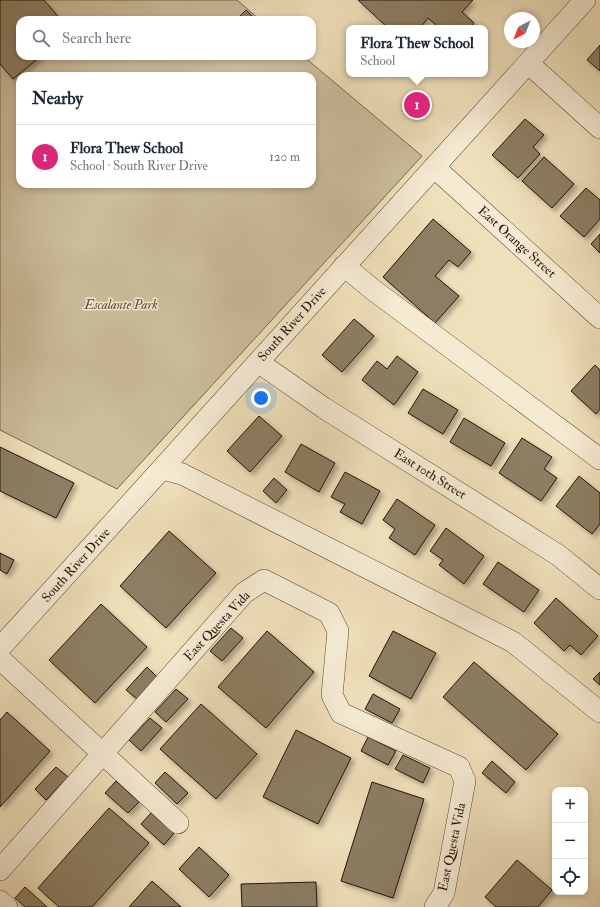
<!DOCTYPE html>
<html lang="en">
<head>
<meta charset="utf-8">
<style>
	:root { --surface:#fff; --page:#f2f2f3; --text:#1f2937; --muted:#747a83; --line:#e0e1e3; --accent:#db2777 }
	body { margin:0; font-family:"IM FELL Double Pica",serif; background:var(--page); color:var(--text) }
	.controls { position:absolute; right:12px; bottom:12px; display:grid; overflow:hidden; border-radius:8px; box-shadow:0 2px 6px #0003 }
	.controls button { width:36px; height:36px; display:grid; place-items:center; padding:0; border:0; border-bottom:1px solid var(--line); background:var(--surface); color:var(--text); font:20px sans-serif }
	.compass { position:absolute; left:504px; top:12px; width:36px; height:36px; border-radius:50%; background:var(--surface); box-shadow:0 2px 6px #0003; rotate:222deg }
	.you { position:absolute; left:261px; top:398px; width:14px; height:14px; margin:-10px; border:3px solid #fff; border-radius:50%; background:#1a73e8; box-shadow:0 0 0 6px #1a73e833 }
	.badge { display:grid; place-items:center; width:26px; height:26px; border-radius:50%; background:var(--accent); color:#fff; font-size:13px; font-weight:700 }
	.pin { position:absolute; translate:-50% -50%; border:2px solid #fff; box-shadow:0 1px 4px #0006 }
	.popup { position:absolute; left:346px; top:25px; width:142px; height:52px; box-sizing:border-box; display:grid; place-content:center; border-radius:8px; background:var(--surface); filter:drop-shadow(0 1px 3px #0005); font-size:13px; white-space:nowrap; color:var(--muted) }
	.popup b { font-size:15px; color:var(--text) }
	.popup::after { content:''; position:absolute; left:50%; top:100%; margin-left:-8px; border:8px solid transparent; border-top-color:var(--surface) }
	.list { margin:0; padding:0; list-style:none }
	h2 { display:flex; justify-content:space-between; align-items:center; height:52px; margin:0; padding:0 16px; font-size:17px }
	h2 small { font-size:13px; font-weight:400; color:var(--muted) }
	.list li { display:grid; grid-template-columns:26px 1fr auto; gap:12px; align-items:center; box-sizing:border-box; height:64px; padding:0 16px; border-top:1px solid var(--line) }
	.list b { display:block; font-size:15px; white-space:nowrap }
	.list p { margin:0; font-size:13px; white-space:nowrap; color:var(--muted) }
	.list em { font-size:13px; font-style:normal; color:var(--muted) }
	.icon { flex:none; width:22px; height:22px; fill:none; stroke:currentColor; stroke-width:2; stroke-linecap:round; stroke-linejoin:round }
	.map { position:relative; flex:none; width:600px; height:907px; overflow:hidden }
	.search { position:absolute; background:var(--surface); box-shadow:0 2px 6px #0003; left:16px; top:16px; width:300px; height:44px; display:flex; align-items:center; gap:10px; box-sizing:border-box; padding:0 14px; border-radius:12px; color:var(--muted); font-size:15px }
	.panel { position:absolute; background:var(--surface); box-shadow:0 2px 6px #0003; left:16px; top:72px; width:300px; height:116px; border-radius:12px }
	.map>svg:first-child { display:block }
	.green { fill:#ccbd9c; stroke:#786851; fill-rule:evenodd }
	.building { fill:#8d7e64; stroke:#231406; filter:url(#shadow) }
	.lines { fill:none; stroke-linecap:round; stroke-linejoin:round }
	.minor-casing { stroke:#564733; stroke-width:22 }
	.minor { stroke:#f5ebd3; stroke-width:21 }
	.labels { text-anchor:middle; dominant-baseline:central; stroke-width:3; stroke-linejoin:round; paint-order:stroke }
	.street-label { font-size:13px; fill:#231406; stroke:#f5ebd3 }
	.park-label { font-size:13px; font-style:italic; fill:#5e4f3a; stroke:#f5ebd3 }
</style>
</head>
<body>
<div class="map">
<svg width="600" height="907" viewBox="0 0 600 907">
	<defs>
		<filter id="shadow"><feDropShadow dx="3.5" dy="3.5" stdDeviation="2" flood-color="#0004"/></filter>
	</defs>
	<rect width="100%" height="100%" fill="#efe0bb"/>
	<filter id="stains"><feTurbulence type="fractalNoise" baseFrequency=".005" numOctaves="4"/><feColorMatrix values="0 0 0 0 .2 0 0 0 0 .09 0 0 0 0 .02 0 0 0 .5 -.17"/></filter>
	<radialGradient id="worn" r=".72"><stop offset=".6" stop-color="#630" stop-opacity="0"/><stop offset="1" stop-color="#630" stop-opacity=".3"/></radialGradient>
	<!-- green -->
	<path class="green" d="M 0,0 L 237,0 L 260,20 L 20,20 L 20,56 L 303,56 L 422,156 L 117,489 L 0,430 ZM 20,76 L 312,76 L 312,184 L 20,184 Z"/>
	<!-- building -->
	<path class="building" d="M 0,0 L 44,0 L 61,20 L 20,20 L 20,56 L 41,56 L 13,79 L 0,64 Z
		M 358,0 L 473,0 L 462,12 L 474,23 L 470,28 L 439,28 L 428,18 L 420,28 L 388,28 Z
		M 246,10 L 252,16 L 249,20 L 242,20 L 239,17 Z
		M 600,45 L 600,71 L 587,60 Z
		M 525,119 L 544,135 L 533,147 L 540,154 L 518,178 L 492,155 Z
		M 544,157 L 574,184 L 552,208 L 522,181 Z
		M 586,188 L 600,200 L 600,219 L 584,237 L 560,216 Z
		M 433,219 L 471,252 L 458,267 L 449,260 L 435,276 L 459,296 L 435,323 L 383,277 Z
		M 600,234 L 600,253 L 591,244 Z
		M 354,319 L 374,336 L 342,372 L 322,355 Z
		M 397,356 L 418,372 L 394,405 L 362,380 L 377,361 L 387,369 Z
		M 595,365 L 600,370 L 600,409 L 596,414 L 571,391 Z
		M 423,389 L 458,410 L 443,434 L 408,413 Z
		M 259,416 L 282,436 L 250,472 L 227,451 Z
		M 464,418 L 505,443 L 491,466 L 450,442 Z
		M 522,438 L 552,457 L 544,469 L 557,478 L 541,501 L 499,473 Z
		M 301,444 L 335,463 L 319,492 L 285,472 Z
		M 0,447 L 74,483 L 56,518 L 0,491 Z
		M 345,472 L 380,491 L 362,524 L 340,512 L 345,504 L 331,497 Z
		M 579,476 L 600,493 L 600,524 L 592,534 L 556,506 Z
		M 274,478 L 287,490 L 276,503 L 263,491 Z
		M 397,499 L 435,525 L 415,555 L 389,538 L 395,529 L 383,520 Z
		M 446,528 L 484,556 L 464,584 L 439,565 L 443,560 L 430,551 Z
		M 169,531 L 216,573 L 166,628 L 120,586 Z
		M 0,553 L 14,560 L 7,574 L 0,570 Z
		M 498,562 L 539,590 L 524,612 L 483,584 Z
		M 556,598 L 598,636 L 581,655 L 570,645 L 564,651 L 534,623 Z
		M 101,604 L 147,647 L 95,703 L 49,660 Z
		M 231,628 L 243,638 L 222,661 L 210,651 Z
		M 267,631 L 314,672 L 266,728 L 218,687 Z
		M 393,631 L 436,653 L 411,699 L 369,676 Z
		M 474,662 L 558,734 L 526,770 L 443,697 Z
		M 147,667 L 157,677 L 137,699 L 126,690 Z
		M 600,672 L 600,685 L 593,679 Z
		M 176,689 L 188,699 L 166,722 L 155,712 Z
		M 373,694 L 400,709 L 392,723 L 365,709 Z
		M 201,704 L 257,754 L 216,799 L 160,749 Z
		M 7,712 L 50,751 L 0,807 L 0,720 Z
		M 150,718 L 162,728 L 141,751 L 129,740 Z
		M 296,730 L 351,758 L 318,824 L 263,797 Z
		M 368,737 L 396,751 L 388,765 L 361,751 Z
		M 403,755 L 430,768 L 423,783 L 395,769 Z
		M 492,761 L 515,782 L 506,793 L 482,773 Z
		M 56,767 L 68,777 L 46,800 L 35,789 Z
		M 165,772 L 188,793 L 177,804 L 155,783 Z
		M 116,781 L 139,802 L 128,813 L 105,793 Z
		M 372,782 L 424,799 L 393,898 L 341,881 Z
		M 109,808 L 149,843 L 92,907 L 59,907 L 38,888 Z
		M 151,813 L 174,833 L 164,845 L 141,824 Z
		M 199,847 L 229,875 L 209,897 L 179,869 Z
		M 517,860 L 552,890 L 538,907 L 496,907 L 485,897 Z
		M 152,881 L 181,907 L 129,907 Z
		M 316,882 L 317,907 L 242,907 L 241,884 Z
		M 25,887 L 47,907 L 25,907 L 15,898 Z"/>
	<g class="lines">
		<!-- minor casing -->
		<g class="minor-casing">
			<path id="minor" d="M 528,63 L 600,128
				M 434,167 L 600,318
				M 344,266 L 376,292 L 600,459
				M 258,362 L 324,408 L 558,555 L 600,589
				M 163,469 L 182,474 L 513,642 L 600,712
				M 0,648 L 585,0
				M 0,659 L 178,823
				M 0,870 L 244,593 L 264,580 L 329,613 L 338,631 L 332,695 L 341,713 L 459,767 L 465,781 L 444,893 L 435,907
				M 0,901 L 7,907"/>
		</g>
		<!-- minor -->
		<use href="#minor" class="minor"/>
	</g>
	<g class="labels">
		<!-- street labels -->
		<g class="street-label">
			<text transform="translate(517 242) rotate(42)">East Orange Street</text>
			<text transform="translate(292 324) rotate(-48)">South River Drive</text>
			<text transform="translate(430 474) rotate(32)">East 10th Street</text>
			<text transform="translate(76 565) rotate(-48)">South River Drive</text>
			<text transform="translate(217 626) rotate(-47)">East Questa Vida</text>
			<text transform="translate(452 847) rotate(-78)">East Questa Vida</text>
		</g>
		<!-- park labels -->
		<g class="park-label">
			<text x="121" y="305">Escalante Park</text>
		</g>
	</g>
	<rect width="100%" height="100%" filter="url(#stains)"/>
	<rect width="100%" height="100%" fill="url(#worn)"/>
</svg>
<div class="controls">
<button>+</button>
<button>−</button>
<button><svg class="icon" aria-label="locate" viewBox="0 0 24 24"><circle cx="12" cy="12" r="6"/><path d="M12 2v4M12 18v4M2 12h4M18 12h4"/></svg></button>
</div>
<svg class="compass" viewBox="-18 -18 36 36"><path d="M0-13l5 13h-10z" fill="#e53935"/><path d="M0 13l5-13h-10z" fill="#747a83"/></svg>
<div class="you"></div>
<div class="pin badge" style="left:417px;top:105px">1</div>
<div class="popup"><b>Flora Thew School</b>School</div>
<div class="search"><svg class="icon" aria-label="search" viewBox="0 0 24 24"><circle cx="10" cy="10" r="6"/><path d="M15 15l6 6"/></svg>Search here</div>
<section class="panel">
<h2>Nearby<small></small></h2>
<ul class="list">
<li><span class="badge">1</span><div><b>Flora Thew School</b><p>School · South River Drive</p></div><em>120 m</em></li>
</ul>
</section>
</div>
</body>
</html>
